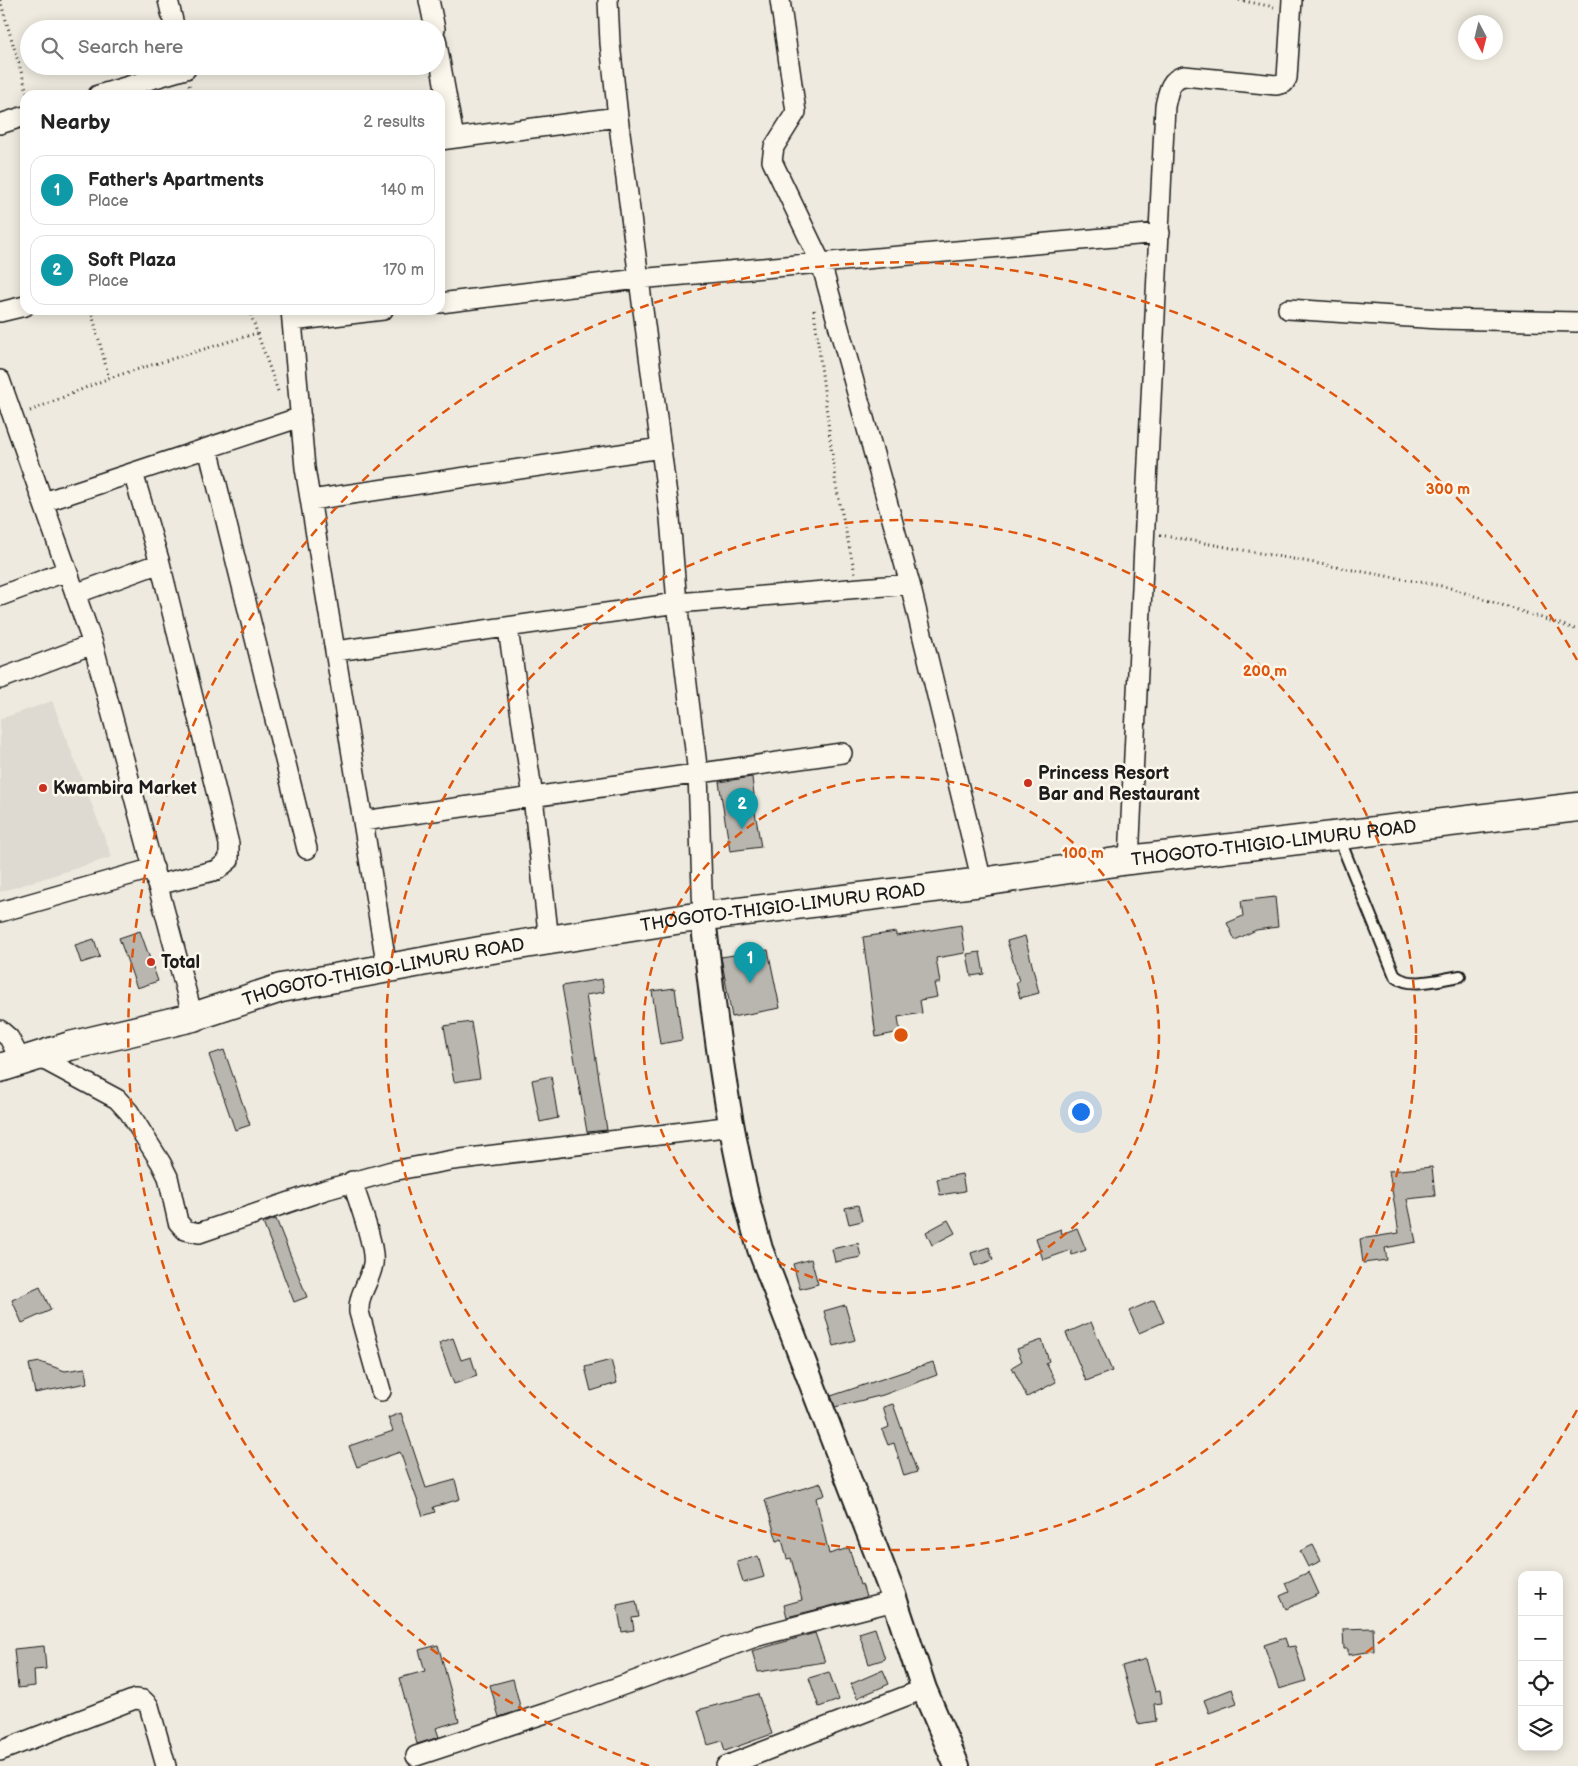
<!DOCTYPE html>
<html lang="en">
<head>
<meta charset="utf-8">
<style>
	:root { --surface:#fff; --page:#f2f2f2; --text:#222; --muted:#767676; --line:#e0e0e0; --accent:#c8321e }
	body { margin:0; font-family:"Balsamiq Sans",sans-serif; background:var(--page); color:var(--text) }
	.controls { position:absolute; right:15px; bottom:15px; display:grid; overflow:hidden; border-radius:10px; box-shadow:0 2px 12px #0003 }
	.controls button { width:45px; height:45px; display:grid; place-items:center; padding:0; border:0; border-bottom:1px solid var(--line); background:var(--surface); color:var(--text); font:25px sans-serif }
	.compass { position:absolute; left:1458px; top:15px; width:45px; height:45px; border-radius:50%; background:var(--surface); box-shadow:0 2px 12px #0003; rotate:173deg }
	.you { position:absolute; left:1080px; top:1111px; width:18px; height:18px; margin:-12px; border:4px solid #fff; border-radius:50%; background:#1a73e8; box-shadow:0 0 0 8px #1a73e833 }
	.badge { display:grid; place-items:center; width:32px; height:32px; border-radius:50%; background:var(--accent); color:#fff; font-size:16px; font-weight:700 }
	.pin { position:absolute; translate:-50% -41px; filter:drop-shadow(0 1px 2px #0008) }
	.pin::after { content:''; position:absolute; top:26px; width:18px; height:15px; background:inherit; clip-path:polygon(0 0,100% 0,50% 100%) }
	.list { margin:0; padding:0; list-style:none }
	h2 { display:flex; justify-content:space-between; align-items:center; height:65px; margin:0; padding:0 20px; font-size:21px }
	h2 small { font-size:16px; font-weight:400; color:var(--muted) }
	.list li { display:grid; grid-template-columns:32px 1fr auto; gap:15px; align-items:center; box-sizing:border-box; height:70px; margin:0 10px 10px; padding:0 10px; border:1px solid var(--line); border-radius:15px }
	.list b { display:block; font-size:19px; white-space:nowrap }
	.list p { margin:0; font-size:16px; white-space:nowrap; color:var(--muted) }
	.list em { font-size:16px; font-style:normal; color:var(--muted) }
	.icon { flex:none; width:28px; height:28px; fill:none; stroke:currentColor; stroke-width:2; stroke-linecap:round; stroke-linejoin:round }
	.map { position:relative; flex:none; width:1578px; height:1766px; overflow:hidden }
	.search { position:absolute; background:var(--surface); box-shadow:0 2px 12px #0003; left:20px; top:20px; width:425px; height:55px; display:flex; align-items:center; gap:12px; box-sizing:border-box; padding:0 18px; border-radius:28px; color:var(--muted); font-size:19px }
	.panel { position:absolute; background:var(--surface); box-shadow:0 2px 12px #0003; left:20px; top:90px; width:425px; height:225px; border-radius:15px }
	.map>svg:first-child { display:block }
	.built { fill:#dedad1 }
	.building { fill:#b9b6af; stroke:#1c1c1c }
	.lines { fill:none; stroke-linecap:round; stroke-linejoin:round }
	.service-casing { stroke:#1c1c1c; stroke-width:14 }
	.minor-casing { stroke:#1c1c1c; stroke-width:22 }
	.tertiary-casing { stroke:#1c1c1c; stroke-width:28 }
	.trunk-casing { stroke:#1c1c1c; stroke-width:31 }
	.path { stroke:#1c1c1c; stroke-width:3; stroke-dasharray:1 4; stroke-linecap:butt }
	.service { stroke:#fbf7ec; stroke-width:10 }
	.minor { stroke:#fbf7ec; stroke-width:19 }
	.tertiary { stroke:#fbf7ec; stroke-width:24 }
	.trunk { stroke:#fbf7ec; stroke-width:28 }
	.ring { fill:none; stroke:#de560d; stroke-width:2.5; stroke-dasharray:9 6 }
	.poi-dot { fill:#c8321e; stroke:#fbf7ec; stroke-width:2 }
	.labels { text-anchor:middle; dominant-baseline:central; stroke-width:5; stroke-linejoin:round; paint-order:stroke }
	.poi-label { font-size:18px; font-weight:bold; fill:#1c1c1c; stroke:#fbf7ec; text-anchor:start }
	.street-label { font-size:18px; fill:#1c1c1c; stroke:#fbf7ec }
	.centre { fill:#de560d; stroke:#fbf7ec; stroke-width:2.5 }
	.ring-label { font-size:15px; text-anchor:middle; font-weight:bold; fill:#de560d; stroke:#fbf7ec; stroke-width:5; stroke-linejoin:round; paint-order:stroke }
</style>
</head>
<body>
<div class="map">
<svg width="1578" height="1766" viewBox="0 0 1578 1766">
	<rect width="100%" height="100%" fill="#eeeadf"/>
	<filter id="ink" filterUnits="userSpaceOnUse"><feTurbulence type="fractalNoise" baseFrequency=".02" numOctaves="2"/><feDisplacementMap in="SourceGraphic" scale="10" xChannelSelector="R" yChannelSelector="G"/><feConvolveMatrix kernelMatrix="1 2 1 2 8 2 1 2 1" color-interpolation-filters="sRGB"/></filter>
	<g filter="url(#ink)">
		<!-- built -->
		<path class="built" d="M 52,701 L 112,857 L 0,892 L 0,719 Z"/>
		<!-- building -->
		<path class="building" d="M 752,777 L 754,795 L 752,795 L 761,847 L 730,851 L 719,782 Z
			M 1275,897 L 1278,927 L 1256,930 L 1235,940 L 1227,923 L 1243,916 L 1241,901 Z
			M 961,925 L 965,953 L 936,958 L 940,983 L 934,983 L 937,997 L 920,1000 L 922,1013 L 898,1017 L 900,1032 L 876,1037 L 863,937 L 896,932 L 896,936 Z
			M 140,931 L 158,981 L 137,988 L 119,938 Z
			M 1025,936 L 1039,993 L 1020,998 L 1016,982 L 1019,981 L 1007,941 Z
			M 94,939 L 100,957 L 81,963 L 75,945 Z
			M 768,950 L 780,1008 L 732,1017 L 721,957 Z
			M 980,952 L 984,974 L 971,976 L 967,954 Z
			M 602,979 L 604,992 L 586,995 L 607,1130 L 587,1132 L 562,986 Z
			M 675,988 L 682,1040 L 660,1044 L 652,991 Z
			M 471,1022 L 480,1078 L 454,1082 L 444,1026 Z
			M 224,1050 L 250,1125 L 235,1130 L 209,1055 Z
			M 551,1076 L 558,1118 L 540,1122 L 532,1080 Z
			M 1432,1167 L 1435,1196 L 1407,1199 L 1416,1242 L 1385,1248 L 1387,1260 L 1363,1263 L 1360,1239 L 1399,1233 L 1389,1171 Z
			M 962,1174 L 965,1191 L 940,1195 L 937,1179 Z
			M 858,1205 L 862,1221 L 849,1224 L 845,1208 Z
			M 276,1219 L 307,1297 L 294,1302 L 263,1223 Z
			M 948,1220 L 955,1233 L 932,1245 L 926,1232 Z
			M 1077,1228 L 1086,1250 L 1072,1255 L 1071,1250 L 1043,1260 L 1036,1238 L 1061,1229 L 1062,1234 Z
			M 858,1243 L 861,1257 L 835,1262 L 832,1249 Z
			M 989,1247 L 993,1260 L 975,1266 L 971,1253 Z
			M 811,1259 L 818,1284 L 800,1289 L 793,1264 Z
			M 40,1287 L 51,1310 L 22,1323 L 12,1300 Z
			M 1154,1300 L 1164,1322 L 1139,1333 L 1129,1311 Z
			M 845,1305 L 855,1340 L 834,1346 L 824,1311 Z
			M 1091,1322 L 1112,1371 L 1086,1381 L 1066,1333 Z
			M 453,1338 L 461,1360 L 471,1357 L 477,1376 L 454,1384 L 439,1343 Z
			M 1042,1340 L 1049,1361 L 1046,1363 L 1056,1382 L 1027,1397 L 1012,1367 L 1022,1361 L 1017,1349 Z
			M 611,1360 L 617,1383 L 591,1391 L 585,1367 Z
			M 40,1362 L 65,1371 L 85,1368 L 87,1383 L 35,1393 L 29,1364 Z
			M 933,1362 L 937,1375 L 883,1395 L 835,1407 L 831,1396 Z
			M 893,1404 L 917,1472 L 904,1476 L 894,1443 L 888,1445 L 882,1430 L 889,1427 L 883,1407 Z
			M 401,1413 L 426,1488 L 455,1480 L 460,1499 L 433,1507 L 435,1512 L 423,1516 L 400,1452 L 357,1467 L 349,1446 L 393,1431 L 388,1418 Z
			M 821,1483 L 825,1495 L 816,1498 L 829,1554 L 849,1548 L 860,1585 L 862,1584 L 866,1597 L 787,1617 L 784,1605 L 802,1600 L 791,1558 L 787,1559 L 782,1539 L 777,1541 L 765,1500 Z
			M 1313,1545 L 1321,1561 L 1308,1567 L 1300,1551 Z
			M 758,1556 L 764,1577 L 743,1583 L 737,1562 Z
			M 1309,1572 L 1319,1594 L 1286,1609 L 1280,1596 L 1289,1592 L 1285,1583 Z
			M 636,1601 L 639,1617 L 632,1618 L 634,1630 L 622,1632 L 617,1605 Z
			M 875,1628 L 885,1659 L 869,1664 L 859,1633 Z
			M 1373,1628 L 1374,1651 L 1348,1655 L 1348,1649 L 1344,1649 L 1343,1629 Z
			M 815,1633 L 825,1662 L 758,1672 L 752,1651 Z
			M 1285,1638 L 1288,1647 L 1295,1646 L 1306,1681 L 1279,1689 L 1264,1645 Z
			M 438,1645 L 459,1721 L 436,1728 L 439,1737 L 417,1744 L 399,1678 L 425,1671 L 419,1650 Z
			M 44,1646 L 46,1669 L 34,1670 L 35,1686 L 18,1688 L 14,1649 Z
			M 1146,1659 L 1155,1691 L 1160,1690 L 1162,1703 L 1154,1704 L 1156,1721 L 1138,1724 L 1122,1666 Z
			M 883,1670 L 889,1684 L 857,1698 L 851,1684 Z
			M 829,1672 L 839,1700 L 819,1707 L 809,1678 Z
			M 513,1679 L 521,1710 L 499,1717 L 490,1685 Z
			M 1232,1689 L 1237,1703 L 1209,1713 L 1204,1700 Z
			M 758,1694 L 772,1734 L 725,1751 L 722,1741 L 708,1745 L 698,1710 Z"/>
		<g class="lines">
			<!-- service casing -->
			<g class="service-casing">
				<path id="service" d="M 1339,838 L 1395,976 C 1411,989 1440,979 1460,976"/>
			</g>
			<!-- minor casing -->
			<g class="minor-casing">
				<path id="minor" d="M 168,0 L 175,29
					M 429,0 L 435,29
					M 608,0 L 610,43 L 618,117 L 670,518 L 677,603 L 698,774 L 703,917
					M 780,0 L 796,112 L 774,147 L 772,161 L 821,263 L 910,584 L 982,882
					M 436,39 L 454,138
					M 98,95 L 186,69 L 185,66
					M 0,124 L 25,116
					M 440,140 L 618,117
					M 440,303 L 638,279 L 1160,233
					M 1288,309 L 1439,319 L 1578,322
					M 291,310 L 305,468 L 387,968
					M 0,312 L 25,306
					M 292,321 L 383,310
					M 0,380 L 93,644 L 193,1017
					M 208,448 L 307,849
					M 133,473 L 160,563 L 229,844 L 229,860 L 217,870 L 157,885
					M 311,500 L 661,448
					M 44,502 L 301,417
					M 75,594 L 160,563
					M 0,596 L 67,571
					M 508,629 L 533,797 L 549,941
					M 336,651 L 677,603 L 910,584
					M 0,679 L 93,644
					M 363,821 L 842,753
					M 1129,860 L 1165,106 C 1168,94 1169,79 1184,76 L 1276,85 L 1284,83 L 1287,78 L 1292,0
					M 0,912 L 154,868
					M 0,1030 L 9,1038 L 21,1061
					M 37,1056 L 117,1099 L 129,1112 L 161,1163 L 168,1177 L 178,1222 L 185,1230 L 199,1233 L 325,1190 L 392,1171 L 453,1160 L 733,1126
					M 352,1181 C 358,1201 376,1246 373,1264 C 370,1282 358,1293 359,1312 L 381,1391
					M 0,1751 L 135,1699 L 143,1700 L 149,1706 L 166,1766
					M 416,1756 L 549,1712 L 758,1636 L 894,1601
					M 726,1766 L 924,1689"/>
			</g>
			<!-- tertiary casing -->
			<g class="tertiary-casing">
				<path id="tertiary" d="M 703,917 C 715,1028 729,1141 760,1249 L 893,1595 L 924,1689 L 957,1766"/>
			</g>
			<!-- trunk casing -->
			<g class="trunk-casing">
				<g id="trunk">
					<path id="s1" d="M 0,1068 L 70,1046 L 193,1017 L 281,988 L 480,951 L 682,919 L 982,882 L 1129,860 L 1578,807"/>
				</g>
			</g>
			<!-- path -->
			<path class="path" d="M 0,0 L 28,95
				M 1239,0 L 1274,7
				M 189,85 L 192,95
				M 91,310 L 109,378
				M 249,310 L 279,394
				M 814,310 L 836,486 L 855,573
				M 30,411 L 109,378 L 257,333
				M 1160,535 L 1447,587 L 1578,630"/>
			<!-- service -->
			<use href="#service" class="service"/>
			<!-- minor -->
			<use href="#minor" class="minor"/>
			<!-- tertiary -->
			<use href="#tertiary" class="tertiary"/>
			<!-- trunk -->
			<use href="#trunk" class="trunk"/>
		</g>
	</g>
	<!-- distance rings -->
	<g class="ring">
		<circle cx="901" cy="1035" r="258"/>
		<circle cx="901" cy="1035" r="515"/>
		<path d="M1577 1410A773 773 0 0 1 1153 1766M649 1766A773 773 0 1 1 1577 660"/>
	</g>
	<!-- markers -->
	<g class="poi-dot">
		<circle cx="1028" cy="783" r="5"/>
		<circle cx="43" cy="788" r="5"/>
		<circle cx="151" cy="962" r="5"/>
	</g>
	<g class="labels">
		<!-- poi labels -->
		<g class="poi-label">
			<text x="1038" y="773">Princess Resort<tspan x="1038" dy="21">Bar and Restaurant</tspan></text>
			<text x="53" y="788">Kwambira Market</text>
			<text x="161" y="962">Total</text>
		</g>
		<!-- street labels -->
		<g class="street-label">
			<text stroke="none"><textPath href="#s1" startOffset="1296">THOGOTO-THIGIO-LIMURU ROAD</textPath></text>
			<text stroke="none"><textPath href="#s1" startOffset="801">THOGOTO-THIGIO-LIMURU ROAD</textPath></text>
			<text stroke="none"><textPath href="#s1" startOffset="396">THOGOTO-THIGIO-LIMURU ROAD</textPath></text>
		</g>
	</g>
	<circle cx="901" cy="1035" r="8" class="centre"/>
	<g class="ring-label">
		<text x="1448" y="494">300 m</text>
		<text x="1265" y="676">200 m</text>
		<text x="1083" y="858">100 m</text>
	</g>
</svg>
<div class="controls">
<button>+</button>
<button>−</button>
<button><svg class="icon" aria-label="locate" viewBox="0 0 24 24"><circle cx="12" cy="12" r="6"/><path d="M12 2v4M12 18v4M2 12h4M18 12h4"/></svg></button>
<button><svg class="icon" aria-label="layers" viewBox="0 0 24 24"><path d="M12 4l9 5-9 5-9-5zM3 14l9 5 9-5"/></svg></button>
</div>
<svg class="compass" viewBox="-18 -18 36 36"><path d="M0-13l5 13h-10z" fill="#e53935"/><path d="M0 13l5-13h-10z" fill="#767676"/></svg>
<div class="you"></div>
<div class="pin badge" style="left:750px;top:983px;background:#0f9aa8">1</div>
<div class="pin badge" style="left:742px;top:829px;background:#0f9aa8">2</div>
<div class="search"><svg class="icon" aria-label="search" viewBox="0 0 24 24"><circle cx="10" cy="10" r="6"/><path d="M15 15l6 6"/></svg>Search here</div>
<section class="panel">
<h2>Nearby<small>2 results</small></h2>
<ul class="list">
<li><span class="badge" style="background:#0f9aa8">1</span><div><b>Father's Apartments</b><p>Place</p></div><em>140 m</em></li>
<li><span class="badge" style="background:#0f9aa8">2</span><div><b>Soft Plaza</b><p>Place</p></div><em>170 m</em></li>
</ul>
</section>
</div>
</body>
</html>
